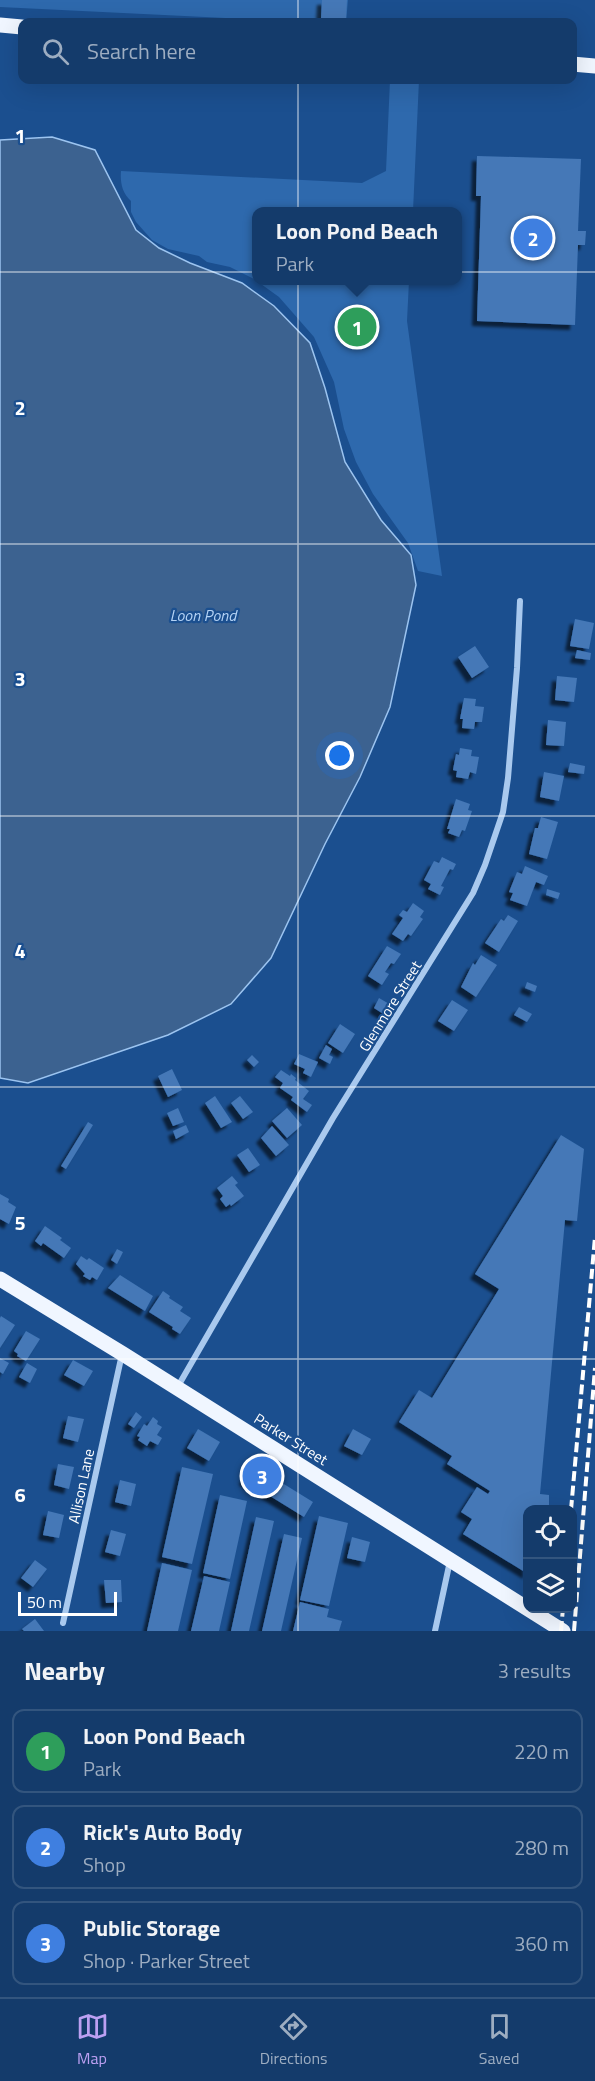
<!DOCTYPE html>
<html lang="en">
<head>
<meta charset="utf-8">
<style>
	:root { --surface:#143b6b; --page:#214673; --text:#f1f3f6; --muted:#9dadc1; --line:#33557e; --accent:#bca0f2 }
	body { margin:0; font-family:"Titillium Web",sans-serif; background:var(--page); color:var(--text) }
	.controls { position:absolute; right:18px; bottom:18px; display:grid; overflow:hidden; border-radius:12px; box-shadow:0 6px 24px #0002 }
	.controls button { width:54px; height:54px; display:grid; place-items:center; padding:0; border:0; border-bottom:2px solid var(--line); background:var(--surface); color:var(--text); font:30px sans-serif }
	.scale { position:absolute; left:18px; bottom:15px; width:99px; box-sizing:border-box; padding-left:6px; border:3px solid #fff; border-top:0; font-size:16px; line-height:21px; white-space:nowrap; color:#fff; -webkit-text-stroke:4px #1b4f8f; paint-order:stroke }
	.you { position:absolute; left:340px; top:756px; width:21px; height:21px; margin:-15px; border:4px solid #fff; border-radius:50%; background:#1a73e8; box-shadow:0 0 0 9px #1a73e833 }
	.badge { display:grid; place-items:center; width:39px; height:39px; border-radius:50%; background:var(--accent); color:#fff; font-size:20px; font-weight:700 }
	.pin { position:absolute; translate:-50% -50%; border:3px solid #fff; box-shadow:0 2px 6px #0006 }
	.popup { position:absolute; left:252px; top:207px; width:210px; height:78px; box-sizing:border-box; display:grid; place-content:center; border-radius:12px; background:var(--surface); filter:drop-shadow(0 2px 4px #0005); font-size:20px; white-space:nowrap; color:var(--muted) }
	.popup b { font-size:22px; color:var(--text) }
	.popup::after { content:''; position:absolute; left:50%; top:100%; margin-left:-12px; border:12px solid transparent; border-top-color:var(--surface) }
	.list { margin:0; padding:0; list-style:none }
	h2 { display:flex; justify-content:space-between; align-items:center; height:78px; margin:0; padding:0 24px; font-size:26px }
	h2 small { font-size:20px; font-weight:400; color:var(--muted) }
	.list li { display:grid; grid-template-columns:39px 1fr auto; gap:18px; align-items:center; box-sizing:border-box; height:84px; margin:0 12px 12px; padding:0 12px; border:2px solid var(--line); border-radius:12px }
	.list b { display:block; font-size:22px; white-space:nowrap }
	.list p { margin:0; font-size:20px; white-space:nowrap; color:var(--muted) }
	.list em { font-size:20px; font-style:normal; color:var(--muted) }
	.icon { flex:none; width:33px; height:33px; fill:none; stroke:currentColor; stroke-width:2; stroke-linecap:round; stroke-linejoin:round }
	.map { position:relative; flex:none; width:595px; height:1631px; overflow:hidden }
	.search { position:absolute; background:var(--surface); box-shadow:0 6px 24px #0002; left:18px; right:18px; top:18px; height:66px; display:flex; align-items:center; gap:15px; box-sizing:border-box; padding:0 21px; border-radius:12px; color:var(--muted); font-size:22px }
	.sheet { height:366px; background:var(--surface) }
	nav { display:flex; justify-content:space-around; align-items:center; box-sizing:border-box; height:84px; border-top:2px solid var(--line); background:var(--surface); font-size:16px; color:var(--muted) }
	nav a { display:grid; justify-items:center; gap:3px }
	nav .on { color:var(--accent) }
	.map>svg:first-child { display:block }
	.green { fill:#2e69ad }
	.water { fill:#3c6290; stroke:#9cc4f0; stroke-width:1.5 }
	.building { fill:#4478b7; filter:url(#shadow) }
	.lines { fill:none; stroke-linecap:round; stroke-linejoin:round }
	.street { stroke:#a9c9ee; stroke-width:6 }
	.primary { stroke:#f0f6ff; stroke-width:15 }
	.rail { stroke:#fff; stroke-width:4; stroke-dasharray:10 4.5; stroke-linecap:butt }
	.grid { fill:none; stroke:#fff; stroke-width:1.5; stroke-opacity:0.55 }
	.labels { text-anchor:middle; dominant-baseline:central; stroke-width:4.5; stroke-linejoin:round; paint-order:stroke }
	.street-label { font-size:15px; fill:#fff; stroke:#1b4f8f }
	.water-label { font-size:16px; font-style:italic; fill:#b5d3f5; stroke:#1b4f8f }
	.grid-label { font-size:20px; text-anchor:middle; font-weight:bold; fill:#fff; stroke:#1b4f8f; stroke-width:4.5; stroke-linejoin:round; paint-order:stroke }
</style>
</head>
<body>
<div class="map">
<svg width="595" height="1631" viewBox="0 0 595 1631">
	<defs>
		<filter id="shadow"><feDropShadow dx="-5" dy="5" stdDeviation="1.5" flood-color="#0009"/></filter>
	</defs>
	<rect width="100%" height="100%" fill="#1b4f8f"/>
	<!-- green -->
	<path class="green" d="M 0,0 L 348,0 L 346,22 L 309,22 L 0,7 Z
		M 390,80 L 419,80 L 413,211 L 256,212 L 256,280 L 409,281 L 407,321 L 442,576 L 418,571 L 408,543 L 373,494 L 356,462 L 344,429 L 334,382 L 314,337 L 279,297 L 254,279 L 230,267 L 207,262 L 199,256 L 168,249 L 152,240 L 136,222 L 131,212 L 131,201 C 122,193 120,182 121,171 L 362,183 L 386,171 Z"/>
	<!-- water -->
	<path class="water" d="M 52,137 L 95,150 L 136,230 L 159,248 L 190,263 L 242,283 L 274,306 L 310,343 L 325,388 L 345,462 L 381,520 L 411,555 L 416,585 L 390,707 L 360,777 L 325,844 L 271,958 L 231,1004 L 168,1035 L 28,1083 L 0,1078 L 0,140 Z"/>
	<!-- building -->
	<path class="building" d="M 322,0 L 347,0 L 346,20 L 321,18 Z
		M 477,156 L 581,159 L 578,231 L 586,231 L 585,245 L 578,245 L 575,325 L 477,321 L 481,196 L 476,196 Z
		M 575,619 L 594,623 L 589,649 L 570,646 Z
		M 475,646 L 489,667 L 472,678 L 458,657 Z
		M 577,650 L 591,653 L 590,660 L 575,658 Z
		M 557,676 L 577,678 L 574,702 L 555,700 Z
		M 464,698 L 476,699 L 475,706 L 484,707 L 482,722 L 475,722 L 474,729 L 462,728 L 463,719 L 460,719 Z
		M 548,720 L 566,722 L 564,746 L 546,745 Z
		M 460,748 L 472,750 L 471,756 L 479,757 L 476,774 L 470,772 L 468,779 L 456,777 L 457,771 L 453,770 L 456,754 L 459,755 Z
		M 570,763 L 585,766 L 584,774 L 568,772 Z
		M 544,772 L 564,776 L 559,801 L 540,797 Z
		M 456,799 L 470,804 L 468,810 L 472,811 L 465,831 L 462,830 L 459,837 L 448,833 L 450,829 L 447,829 Z
		M 541,817 L 558,822 L 547,859 L 529,854 L 535,828 L 538,828 Z
		M 442,857 L 456,864 L 453,870 L 450,869 L 441,886 L 444,887 L 440,895 L 428,889 L 431,884 L 424,880 L 434,861 L 439,863 Z
		M 525,866 L 548,876 L 544,885 L 536,882 L 527,906 L 510,900 L 513,893 L 509,892 L 517,872 L 522,874 Z
		M 547,889 L 560,893 L 558,899 L 546,895 Z
		M 413,903 L 424,911 L 420,917 L 423,919 L 411,936 L 408,934 L 403,941 L 392,934 L 403,918 L 399,915 L 403,910 L 407,912 Z
		M 508,915 L 518,921 L 499,952 L 485,943 L 501,919 L 504,921 Z
		M 387,946 L 401,954 L 394,964 L 391,963 L 385,972 L 389,974 L 382,985 L 368,976 Z
		M 481,955 L 497,965 L 476,997 L 461,987 L 473,963 L 475,965 Z
		M 527,982 L 537,986 L 535,992 L 525,988 Z
		M 379,998 L 391,1005 L 385,1015 L 374,1008 Z
		M 452,1000 L 468,1010 L 454,1031 L 438,1021 Z
		M 519,1007 L 532,1014 L 527,1022 L 514,1015 Z
		M 340,1024 L 355,1034 L 343,1053 L 328,1043 Z
		M 326,1045 L 332,1049 L 329,1055 L 333,1057 L 330,1064 L 319,1058 Z
		M 299,1054 L 318,1062 L 311,1077 L 303,1073 L 305,1069 L 294,1064 Z
		M 252,1055 L 259,1062 L 254,1067 L 247,1060 Z
		M 172,1069 L 182,1090 L 168,1097 L 158,1076 Z
		M 281,1070 L 290,1076 L 291,1074 L 296,1078 L 295,1080 L 309,1091 L 303,1099 L 312,1105 L 307,1112 L 291,1100 L 293,1097 L 280,1088 L 283,1083 L 275,1077 Z
		M 215,1096 L 232,1122 L 221,1128 L 205,1103 Z
		M 240,1096 L 253,1112 L 243,1119 L 231,1103 Z
		M 178,1108 L 184,1122 L 173,1126 L 167,1113 Z
		M 287,1108 L 302,1125 L 287,1138 L 272,1121 Z
		M 88,1122 L 93,1125 L 66,1169 L 61,1166 Z
		M 186,1125 L 189,1132 L 176,1139 L 173,1131 Z
		M 272,1126 L 289,1145 L 276,1156 L 261,1138 Z
		M 561,1135 L 584,1149 L 577,1221 L 565,1220 L 540,1494 L 549,1495 L 549,1510 L 528,1510 L 528,1574 L 463,1534 L 472,1519 L 461,1512 L 477,1487 L 488,1494 L 490,1491 L 447,1464 L 452,1456 L 399,1422 L 419,1390 L 432,1398 L 499,1289 L 475,1274 Z
		M 248,1148 L 260,1165 L 249,1172 L 237,1155 Z
		M 232,1176 L 238,1183 L 235,1185 L 244,1196 L 231,1206 L 230,1204 L 226,1207 L 220,1199 L 223,1196 L 217,1188 Z
		M 0,1194 L 9,1199 L 8,1202 L 16,1207 L 9,1224 L 0,1219 Z
		M 45,1226 L 62,1238 L 60,1240 L 71,1248 L 64,1258 L 43,1243 L 41,1246 L 35,1241 Z
		M 117,1249 L 123,1252 L 117,1264 L 111,1260 Z
		M 81,1256 L 87,1260 L 89,1258 L 104,1268 L 97,1280 L 92,1277 L 90,1280 L 83,1276 L 85,1274 L 76,1264 Z
		M 120,1275 L 153,1296 L 145,1311 L 108,1288 Z
		M 163,1291 L 170,1296 L 169,1298 L 183,1307 L 180,1311 L 191,1318 L 180,1334 L 172,1329 L 173,1327 L 149,1312 Z
		M 1,1316 L 15,1325 L 0,1348 L 0,1318 Z
		M 26,1331 L 40,1339 L 26,1361 L 17,1356 L 18,1354 L 14,1351 Z
		M 0,1358 L 9,1363 L 3,1374 L 0,1372 Z
		M 73,1360 L 93,1371 L 84,1386 L 64,1375 Z
		M 27,1363 L 37,1369 L 30,1383 L 19,1377 Z
		M 136,1412 L 142,1417 L 134,1428 L 128,1424 Z
		M 68,1416 L 84,1419 L 78,1442 L 63,1438 Z
		M 153,1417 L 158,1421 L 157,1424 L 162,1427 L 157,1435 L 162,1438 L 158,1445 L 150,1441 L 147,1446 L 138,1440 L 140,1437 L 137,1436 L 144,1424 L 147,1426 Z
		M 198,1429 L 220,1442 L 209,1461 L 187,1448 Z
		M 353,1429 L 371,1439 L 362,1455 L 344,1446 Z
		M 58,1464 L 74,1467 L 69,1489 L 54,1485 Z
		M 253,1465 L 313,1502 L 304,1517 L 244,1480 Z
		M 182,1467 L 213,1474 L 192,1564 L 162,1557 Z
		M 120,1480 L 136,1484 L 131,1506 L 115,1502 Z
		M 220,1495 L 247,1501 L 230,1579 L 203,1573 Z
		M 48,1511 L 64,1515 L 59,1538 L 43,1535 Z
		M 319,1516 L 348,1523 L 329,1606 L 300,1600 Z
		M 256,1517 L 274,1521 L 249,1631 L 231,1631 Z
		M 111,1530 L 126,1534 L 120,1556 L 105,1552 Z
		M 284,1534 L 302,1538 L 281,1631 L 262,1631 Z
		M 352,1537 L 370,1542 L 365,1562 L 347,1558 Z
		M 35,1560 L 47,1569 L 33,1587 L 21,1578 Z
		M 162,1563 L 192,1570 L 178,1631 L 147,1631 Z
		M 204,1576 L 230,1582 L 219,1631 L 191,1631 Z
		M 104,1580 L 121,1580 L 122,1602 L 106,1603 Z
		M 300,1602 L 329,1609 L 327,1617 L 342,1621 L 339,1631 L 293,1631 Z
		M 35,1619 L 44,1631 L 24,1631 L 22,1629 Z"/>
	<g class="lines">
		<!-- street -->
		<path class="street" d="M 177,1388 L 333,1118 L 473,893 L 485,865 L 503,812 L 508,778 L 517,668 L 520,601
			M 63,1623 L 122,1354
			M 435,1631 L 450,1561"/>
		<!-- primary -->
		<path class="primary" d="M 0,25 L 22,27
			M 572,64 L 595,66
			M 0,1279 L 123,1354 L 563,1631"/>
		<!-- rail -->
		<path class="rail" d="M 571,1510 L 595,1237
			M 561,1631 L 563,1608
			M 574,1631 L 595,1368"/>
	</g>
	<!-- grid -->
	<path class="grid" d="M 298,0 L 298,22M 298,80 L 298,1631M 0,272 L 595,272M 0,544 L 595,544M 0,816 L 595,816M 0,1087 L 595,1087M 0,1359 L 595,1359"/>
	<g class="labels">
		<!-- street labels -->
		<g class="street-label">
			<text transform="translate(390 1006) rotate(-58)">Glenmore Street</text>
			<text transform="translate(291 1439) rotate(32)">Parker Street</text>
			<text transform="translate(81 1486) rotate(-78)">Allison Lane</text>
		</g>
		<!-- water labels -->
		<g class="water-label">
			<text x="203" y="615">Loon Pond</text>
		</g>
	</g>
	<g class="grid-label">
		<text x="20" y="143">1</text>
		<text x="20" y="415">2</text>
		<text x="20" y="686">3</text>
		<text x="20" y="958">4</text>
		<text x="20" y="1230">5</text>
		<text x="20" y="1502">6</text>
	</g>
</svg>
<div class="controls">
<button><svg class="icon" aria-label="locate" viewBox="0 0 24 24"><circle cx="12" cy="12" r="6"/><path d="M12 2v4M12 18v4M2 12h4M18 12h4"/></svg></button>
<button><svg class="icon" aria-label="layers" viewBox="0 0 24 24"><path d="M12 4l9 5-9 5-9-5zM3 14l9 5 9-5"/></svg></button>
</div>
<div class="scale">50 m</div>
<div class="you"></div>
<div class="pin badge" style="left:357px;top:327px;background:#2e9e5b">1</div>
<div class="popup"><b>Loon Pond Beach</b>Park</div>
<div class="pin badge" style="left:533px;top:238px;background:#3f7fe0">2</div>
<div class="pin badge" style="left:262px;top:1476px;background:#3f7fe0">3</div>
<div class="search"><svg class="icon" aria-label="search" viewBox="0 0 24 24"><circle cx="10" cy="10" r="6"/><path d="M15 15l6 6"/></svg>Search here</div>
</div>
<section class="sheet">
<h2>Nearby<small>3 results</small></h2>
<ul class="list">
<li><span class="badge" style="background:#2e9e5b">1</span><div><b>Loon Pond Beach</b><p>Park</p></div><em>220 m</em></li>
<li><span class="badge" style="background:#3f7fe0">2</span><div><b>Rick's Auto Body</b><p>Shop</p></div><em>280 m</em></li>
<li><span class="badge" style="background:#3f7fe0">3</span><div><b>Public Storage</b><p>Shop · Parker Street</p></div><em>360 m</em></li>
</ul>
</section>
<nav>
<a class="on"><svg class="icon" aria-label="map" viewBox="0 0 24 24"><path d="M3 6l6-2 6 2 6-2v14l-6 2-6-2-6 2zM9 4v14M15 6v14"/></svg>Map</a>
<a><svg class="icon" aria-label="directions" viewBox="0 0 24 24"><path d="M12 3l9 9-9 9-9-9zM9 14v-3h6M13 9l2 2-2 2"/></svg>Directions</a>
<a><svg class="icon" aria-label="saved" viewBox="0 0 24 24"><path d="M7 4h10v16l-5-4-5 4z"/></svg>Saved</a>
</nav>
</body>
</html>
